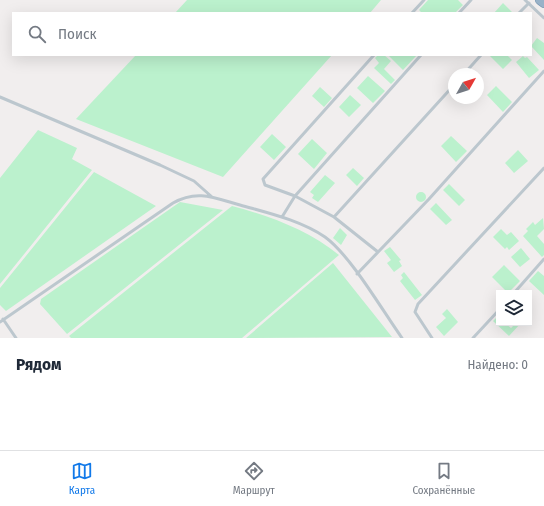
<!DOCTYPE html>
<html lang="ru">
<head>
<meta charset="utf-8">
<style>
	:root { --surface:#fff; --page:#f2f2f3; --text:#1f2937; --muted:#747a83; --line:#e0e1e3; --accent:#1179e9 }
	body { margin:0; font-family:"Fira Sans Condensed",sans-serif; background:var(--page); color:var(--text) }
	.controls { position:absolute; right:12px; bottom:12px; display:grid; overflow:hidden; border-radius:0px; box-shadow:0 4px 16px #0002 }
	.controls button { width:36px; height:36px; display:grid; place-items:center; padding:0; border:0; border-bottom:1px solid var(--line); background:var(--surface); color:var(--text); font:20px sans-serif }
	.compass { position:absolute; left:448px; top:68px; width:36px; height:36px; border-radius:50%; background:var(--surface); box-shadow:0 4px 16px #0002; rotate:51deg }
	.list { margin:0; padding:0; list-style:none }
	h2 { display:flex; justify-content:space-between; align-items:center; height:52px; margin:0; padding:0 16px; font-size:17px }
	h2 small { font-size:13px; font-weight:400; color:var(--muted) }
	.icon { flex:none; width:22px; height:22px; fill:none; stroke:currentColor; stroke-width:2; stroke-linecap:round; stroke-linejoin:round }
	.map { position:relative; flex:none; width:544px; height:338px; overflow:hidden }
	.search { position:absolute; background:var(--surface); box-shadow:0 4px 16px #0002; left:12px; right:12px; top:12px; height:44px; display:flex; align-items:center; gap:10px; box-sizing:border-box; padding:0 14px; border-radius:0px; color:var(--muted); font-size:15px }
	.sheet { height:112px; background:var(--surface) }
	nav { display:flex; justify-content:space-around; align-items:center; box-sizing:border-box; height:56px; border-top:1px solid var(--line); background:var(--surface); font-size:11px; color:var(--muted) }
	nav a { display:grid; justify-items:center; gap:2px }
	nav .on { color:var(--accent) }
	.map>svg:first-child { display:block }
	.green { fill:#bbf1cd }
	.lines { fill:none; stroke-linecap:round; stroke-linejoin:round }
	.trunk-casing { stroke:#6f8fab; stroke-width:10 }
	.service { stroke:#bcc7ce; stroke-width:3 }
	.trunk { stroke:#98b2c8; stroke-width:9 }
</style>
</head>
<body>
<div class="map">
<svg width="544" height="338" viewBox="0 0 544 338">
	<rect width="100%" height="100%" fill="#f1eeee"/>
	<!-- green -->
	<path class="green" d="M 187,0 L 381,0 L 370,13 L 175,13 Z
		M 428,0 L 458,0 L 463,5 L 455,13 L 422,13 L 419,10 Z
		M 503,3 L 513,13 L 494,13 Z
		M 537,38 L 544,43 L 544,60 L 531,46 Z
		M 136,55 L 332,55 L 223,177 L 76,119 Z
		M 378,55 L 384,55 L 391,61 L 384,69 L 395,80 L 391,84 L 374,68 L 379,63 L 375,58 Z
		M 388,55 L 417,55 L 403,70 Z
		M 489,55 L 507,55 L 512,60 L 503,69 Z
		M 523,56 L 525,58 L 527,57 L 539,70 L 529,78 L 516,62 Z
		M 368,76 L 385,91 L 373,103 L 357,88 Z
		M 496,86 L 512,102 L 503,112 L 487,95 Z
		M 320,87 L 332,98 L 324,107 L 312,96 Z
		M 350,95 L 361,105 L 349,117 L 339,107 Z
		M 38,130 L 77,148 L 72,159 L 92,170 L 0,284 L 0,178 Z
		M 272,134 L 286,147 L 274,160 L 260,147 Z
		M 451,136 L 467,151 L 456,162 L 441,146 Z
		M 312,139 L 327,153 L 314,169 L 298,154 Z
		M 518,150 L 528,161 L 514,173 L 505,163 Z
		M 353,168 L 364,178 L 357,186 L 346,175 Z
		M 94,172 L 156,206 L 6,311 L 0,305 L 0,288 Z
		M 325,175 L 335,183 L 318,202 L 312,198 L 314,195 L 310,192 Z
		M 449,184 L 465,200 L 459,206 L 443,190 Z
		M416 197a5 5 0 1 1 10 0a5 5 0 1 1-10 0Z
		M 180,202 L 223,210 L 67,334 L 40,304 L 41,299 Z
		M 436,203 L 452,220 L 446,225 L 430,209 Z
		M 232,206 C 270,216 308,230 339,255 L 242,338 L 71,338 L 69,336 Z
		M 543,218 L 544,229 L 537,236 L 544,244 L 544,255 L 542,257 L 523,236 L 528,231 L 526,229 L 533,222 L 535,225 Z
		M 340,228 L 347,235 L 341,245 L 333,238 Z
		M 501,229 L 507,235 L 511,232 L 519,241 L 509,250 L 507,247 L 505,249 L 493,237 Z
		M 390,247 L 401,260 L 399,261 L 402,266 L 394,272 L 387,263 L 391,260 L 384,251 Z
		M 521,248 L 530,259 L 520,267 L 511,257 Z
		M 333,263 L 392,337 L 246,338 Z
		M 504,265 L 520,281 L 508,293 L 492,277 Z
		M 538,271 L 544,276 L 544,295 L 529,281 Z
		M 404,272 L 422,295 L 415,300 L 400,281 L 403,278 L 401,275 Z
		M 447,309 L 458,322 L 444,336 L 436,327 L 446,318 L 442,314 Z
		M 498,316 L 499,323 L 505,323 L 511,328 L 516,323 L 521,323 L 509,336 L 493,321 Z"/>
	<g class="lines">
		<!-- trunk casing -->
		<g class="trunk-casing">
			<path id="trunk" d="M 540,0 L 544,3"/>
		</g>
		<!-- service -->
		<path class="service" d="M 525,0 L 544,18
			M 412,13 L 424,0
			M 459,13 L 471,0
			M 519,13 L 529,3
			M 464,74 L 481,55
			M 0,97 L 160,165 L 194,181 L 212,197
			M 282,217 L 295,196 L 421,55
			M 334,217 L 295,196 L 265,185 L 263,179 L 374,55
			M 378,252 L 334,217 L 454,85
			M 357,274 L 429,199 L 544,71
			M 514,293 L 544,259
			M 3,319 L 16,338
			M 0,322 L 173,203 C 197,189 215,198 240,205 C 268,213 300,220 325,237 C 351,256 382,310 402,338
			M 432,338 L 415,312 L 418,304 L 544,168
			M 473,338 L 499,310"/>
		<!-- trunk -->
		<use href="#trunk" class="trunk"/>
	</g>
</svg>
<div class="controls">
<button><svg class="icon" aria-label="layers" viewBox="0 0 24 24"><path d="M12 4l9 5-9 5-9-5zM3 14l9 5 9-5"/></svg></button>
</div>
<svg class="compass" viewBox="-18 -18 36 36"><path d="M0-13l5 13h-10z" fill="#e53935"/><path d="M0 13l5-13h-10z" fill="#747a83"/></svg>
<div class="search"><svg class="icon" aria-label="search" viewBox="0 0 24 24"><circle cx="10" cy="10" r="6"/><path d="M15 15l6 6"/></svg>Поиск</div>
</div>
<section class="sheet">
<h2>Рядом<small>Найдено: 0</small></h2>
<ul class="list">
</ul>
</section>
<nav>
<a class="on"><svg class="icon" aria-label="map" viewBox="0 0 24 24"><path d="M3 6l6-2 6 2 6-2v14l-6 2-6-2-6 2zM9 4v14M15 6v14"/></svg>Карта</a>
<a><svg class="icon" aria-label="directions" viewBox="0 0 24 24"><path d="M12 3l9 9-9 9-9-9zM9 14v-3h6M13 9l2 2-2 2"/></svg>Маршрут</a>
<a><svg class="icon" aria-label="saved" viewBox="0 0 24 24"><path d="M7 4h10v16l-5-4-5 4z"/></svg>Сохранённые</a>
</nav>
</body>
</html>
